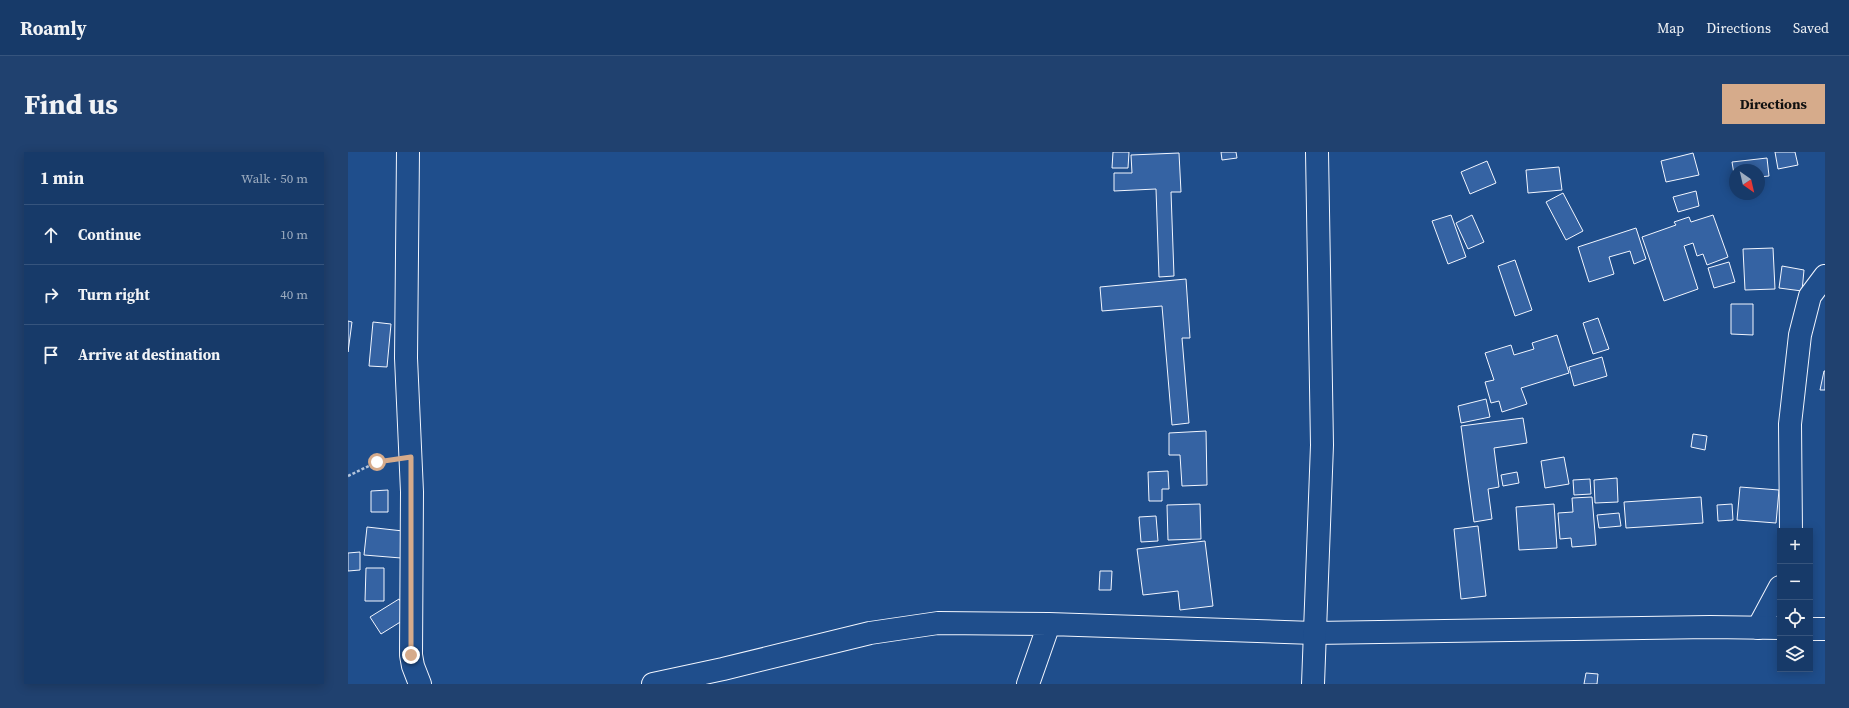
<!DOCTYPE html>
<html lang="en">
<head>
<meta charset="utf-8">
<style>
	:root { --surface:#173a69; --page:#20416f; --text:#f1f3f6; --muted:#9eadc0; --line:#36547d; --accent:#d6ab8b }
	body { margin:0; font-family:"Source Serif 4",serif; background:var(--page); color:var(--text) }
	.controls { position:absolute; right:12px; bottom:12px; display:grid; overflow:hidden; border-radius:0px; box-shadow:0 2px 10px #0003 }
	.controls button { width:36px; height:36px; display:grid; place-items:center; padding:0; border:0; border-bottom:1px solid var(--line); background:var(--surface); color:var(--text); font:20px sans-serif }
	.compass { position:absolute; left:1381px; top:12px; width:36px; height:36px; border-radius:50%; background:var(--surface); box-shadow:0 2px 10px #0003; rotate:146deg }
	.stop { position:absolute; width:12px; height:12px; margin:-9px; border:3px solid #d6ab8b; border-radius:50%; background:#fff }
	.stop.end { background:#d6ab8b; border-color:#fff; box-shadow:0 1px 4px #0008 }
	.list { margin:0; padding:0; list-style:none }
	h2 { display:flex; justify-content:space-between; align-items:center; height:52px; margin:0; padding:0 16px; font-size:17px }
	h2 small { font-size:13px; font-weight:400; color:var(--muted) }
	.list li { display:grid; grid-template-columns:26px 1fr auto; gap:12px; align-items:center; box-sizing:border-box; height:60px; padding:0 16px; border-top:1px solid var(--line) }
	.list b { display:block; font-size:15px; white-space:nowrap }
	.list em { font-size:13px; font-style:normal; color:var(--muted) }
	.icon { flex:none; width:22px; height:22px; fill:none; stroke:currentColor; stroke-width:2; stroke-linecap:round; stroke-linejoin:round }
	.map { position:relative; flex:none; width:1477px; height:532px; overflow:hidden; border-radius:0px }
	header { display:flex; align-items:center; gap:24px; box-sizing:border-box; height:56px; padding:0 20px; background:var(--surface); border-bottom:1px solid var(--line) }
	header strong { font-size:19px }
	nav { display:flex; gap:22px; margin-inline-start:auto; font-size:14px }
	.intro { display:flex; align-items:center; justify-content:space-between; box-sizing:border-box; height:96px; padding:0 24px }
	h1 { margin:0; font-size:28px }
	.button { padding:10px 18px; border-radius:0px; background:var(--accent); color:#111; font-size:14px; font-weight:700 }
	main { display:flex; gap:24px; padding:0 24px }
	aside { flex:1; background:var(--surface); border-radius:0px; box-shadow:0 2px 10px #0003 }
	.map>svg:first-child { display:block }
	.building { fill:#3563a3; stroke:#f2f6ff }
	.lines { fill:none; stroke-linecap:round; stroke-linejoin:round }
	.minor-casing { stroke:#f2f6ff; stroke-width:24 }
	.tertiary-casing { stroke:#f2f6ff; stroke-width:24 }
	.trunk-casing { stroke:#f2f6ff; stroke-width:24 }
	.path { stroke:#b3c4dc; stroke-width:2.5; stroke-dasharray:3 2; stroke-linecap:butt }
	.minor { stroke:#1f4e8c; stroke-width:22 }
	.tertiary { stroke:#1f4e8c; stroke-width:22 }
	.trunk { stroke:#1f4e8c; stroke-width:22 }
	.route { stroke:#d6ab8b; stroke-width:5 }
</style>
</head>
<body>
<header>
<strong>Roamly</strong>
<nav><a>Map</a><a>Directions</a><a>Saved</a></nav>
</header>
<div class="intro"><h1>Find us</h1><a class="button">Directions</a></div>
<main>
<aside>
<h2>1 min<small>Walk · 50 m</small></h2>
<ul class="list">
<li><svg class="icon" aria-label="ahead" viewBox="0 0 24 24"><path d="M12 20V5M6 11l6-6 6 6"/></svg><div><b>Continue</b></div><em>10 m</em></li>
<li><svg class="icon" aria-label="right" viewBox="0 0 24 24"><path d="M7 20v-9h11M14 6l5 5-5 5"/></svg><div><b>Turn right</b></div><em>40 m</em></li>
<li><svg class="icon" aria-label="arrive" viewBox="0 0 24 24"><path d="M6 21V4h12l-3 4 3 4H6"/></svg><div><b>Arrive at destination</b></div></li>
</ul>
</aside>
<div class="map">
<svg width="1477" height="532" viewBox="0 0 1477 532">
	<rect width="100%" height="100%" fill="#1f4e8c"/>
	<!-- building -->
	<path class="building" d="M 765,0 L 781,0 L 780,16 L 764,16 Z
		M 873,0 L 888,0 L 889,6 L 874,8 Z
		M 1427,0 L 1447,0 L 1450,13 L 1430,17 Z
		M 831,1 L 833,40 L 823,40 L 826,124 L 811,125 L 808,37 L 766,39 L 766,21 L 784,21 L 783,3 Z
		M 1345,1 L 1351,23 L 1318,30 L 1313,9 Z
		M 1419,6 L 1421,24 L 1411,25 L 1411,18 L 1387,18 L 1387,28 L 1384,10 Z
		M 1139,9 L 1148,31 L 1122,42 L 1113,20 Z
		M 1211,15 L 1214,38 L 1180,41 L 1178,18 Z
		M 1348,39 L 1351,54 L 1330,60 L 1325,45 Z
		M 1215,41 L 1235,79 L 1218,88 L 1198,50 Z
		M 1103,63 L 1118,105 L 1100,112 L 1084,69 Z
		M 1124,63 L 1136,90 L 1120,97 L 1108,71 Z
		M 1365,63 L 1380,105 L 1359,113 L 1355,102 L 1349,104 L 1345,91 L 1336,94 L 1350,137 L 1316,149 L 1294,85 L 1328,73 L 1326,70 L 1341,65 L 1343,70 Z
		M 1288,76 L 1298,107 L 1286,112 L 1282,99 L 1261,105 L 1266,122 L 1241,130 L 1230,95 Z
		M 1425,96 L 1427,137 L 1397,138 L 1395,97 Z
		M 1167,108 L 1184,158 L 1167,164 L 1150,114 Z
		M 1381,110 L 1387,130 L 1366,136 L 1360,116 Z
		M 1434,114 L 1456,118 L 1454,139 L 1431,136 Z
		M 838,127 L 842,186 L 834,186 L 841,271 L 824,273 L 814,154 L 754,159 L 752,135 Z
		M 1383,152 L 1405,152 L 1405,183 L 1383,182 Z
		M 1250,166 L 1261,197 L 1245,202 L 1235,171 Z
		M 0,169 L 4,170 L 0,200 Z
		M 25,170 L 43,172 L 39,215 L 21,214 Z
		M 1209,183 L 1221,221 L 1173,236 L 1179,252 L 1154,260 L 1151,249 L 1143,251 L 1137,230 L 1146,228 L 1137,201 L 1163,193 L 1166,203 L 1186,197 L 1184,191 Z
		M 1254,205 L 1259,224 L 1226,234 L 1221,215 Z
		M 1476,219 L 1477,219 L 1477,238 L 1472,238 Z
		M 1138,247 L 1142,265 L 1113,271 L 1110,254 Z
		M 1175,266 L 1179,291 L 1146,296 L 1151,335 L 1140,337 L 1144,367 L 1126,370 L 1113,274 Z
		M 858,279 L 859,333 L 834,334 L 832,303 L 821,303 L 821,281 Z
		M 1345,282 L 1359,284 L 1357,298 L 1343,295 Z
		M 1216,305 L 1221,332 L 1197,336 L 1193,309 Z
		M 820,319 L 821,337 L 814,337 L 814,349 L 801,349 L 800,320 Z
		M 1169,320 L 1171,331 L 1155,334 L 1153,323 Z
		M 1269,326 L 1270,350 L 1247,351 L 1246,328 Z
		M 1242,327 L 1243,342 L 1226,343 L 1225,328 Z
		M 1392,335 L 1431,338 L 1428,371 L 1389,368 Z
		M 40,338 L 40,360 L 23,360 L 23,339 Z
		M 1244,345 L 1248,393 L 1224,395 L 1223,386 L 1212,387 L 1210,361 L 1225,360 L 1224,346 Z
		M 1353,345 L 1355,371 L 1278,376 L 1276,350 Z
		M 852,352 L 853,387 L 820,388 L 819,353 Z
		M 1206,352 L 1209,396 L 1171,398 L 1168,355 Z
		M 1384,352 L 1385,368 L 1370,369 L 1369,353 Z
		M 1271,361 L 1273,374 L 1251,376 L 1249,363 Z
		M 808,364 L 810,389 L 793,390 L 791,365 Z
		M 1130,374 L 1138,444 L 1113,447 L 1106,377 Z
		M 19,375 L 55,379 L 53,406 L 16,403 Z
		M 857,389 L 865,454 L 832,458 L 830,439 L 795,443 L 789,397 Z
		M 12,400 L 12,418 L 0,419 L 0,401 Z
		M 18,416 L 36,416 L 36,449 L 17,449 Z
		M 752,419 L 764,419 L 763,438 L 751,438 Z
		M 51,447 L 62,464 L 33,482 L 22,465 Z
		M 1238,521 L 1250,522 L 1249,532 L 1236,532 Z"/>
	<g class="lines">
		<!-- minor casing -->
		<g class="minor-casing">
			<path id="minor" d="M 60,0 L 58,206 L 64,340 L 63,503 L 65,514 L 72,532
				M 1443,379 L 1442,272 L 1452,183 L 1462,144 L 1477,124
				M 1410,476 L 1432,435
				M 305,532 L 375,517 L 522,481 L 590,471 L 701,472 L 966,481
				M 680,532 L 701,472"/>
		</g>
		<!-- tertiary casing -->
		<g class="tertiary-casing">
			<path id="tertiary" d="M 1462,477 L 1477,477
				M 966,481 L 1362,475 L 1432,476"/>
		</g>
		<!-- trunk casing -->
		<g class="trunk-casing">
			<path id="trunk" d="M 965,532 L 974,293 L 969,0"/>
		</g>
		<!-- path -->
		<path class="path" d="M 0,324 L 29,310 L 34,309"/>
		<!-- minor -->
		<use href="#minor" class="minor"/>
		<!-- tertiary -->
		<use href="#tertiary" class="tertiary"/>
		<!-- trunk -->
		<use href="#trunk" class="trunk"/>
	</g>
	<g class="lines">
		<!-- route -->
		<path class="route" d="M 29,310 L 63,305 L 63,503"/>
	</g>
</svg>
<div class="controls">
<button>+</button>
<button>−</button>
<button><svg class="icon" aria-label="locate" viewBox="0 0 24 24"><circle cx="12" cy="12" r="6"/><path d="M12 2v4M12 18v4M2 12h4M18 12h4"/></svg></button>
<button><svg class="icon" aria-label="layers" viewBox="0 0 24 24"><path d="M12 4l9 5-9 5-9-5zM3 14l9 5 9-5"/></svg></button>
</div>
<svg class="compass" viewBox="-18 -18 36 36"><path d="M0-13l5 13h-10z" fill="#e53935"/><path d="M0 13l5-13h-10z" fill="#9eadc0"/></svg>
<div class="stop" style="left:29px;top:310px"></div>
<div class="stop end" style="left:63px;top:503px"></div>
</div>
</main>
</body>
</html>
